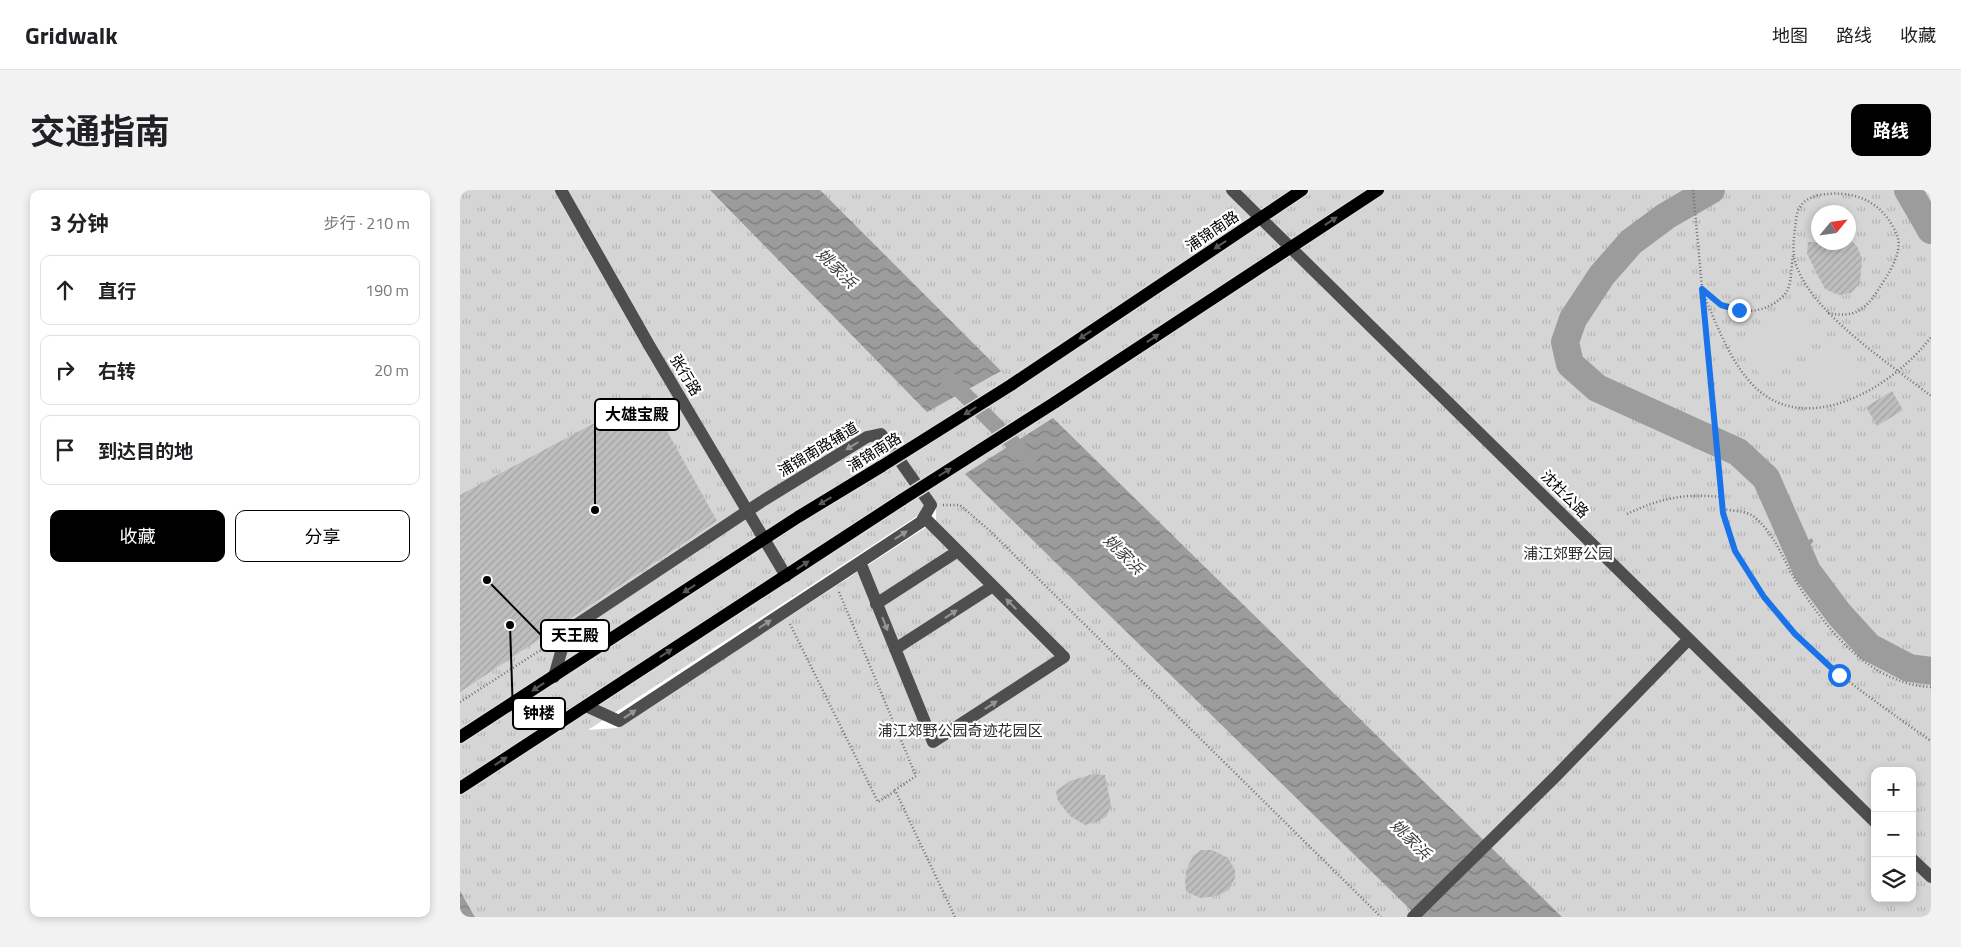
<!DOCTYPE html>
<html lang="zh">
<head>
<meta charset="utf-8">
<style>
	:root { --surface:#fff; --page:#f2f2f2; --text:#202124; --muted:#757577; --line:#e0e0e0; --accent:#000 }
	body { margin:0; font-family:"Titillium Web","Noto Sans SC",sans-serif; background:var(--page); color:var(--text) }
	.controls { position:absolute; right:15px; bottom:15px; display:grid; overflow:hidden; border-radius:10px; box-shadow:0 2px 8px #0003 }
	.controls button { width:45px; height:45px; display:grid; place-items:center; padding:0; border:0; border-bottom:1px solid var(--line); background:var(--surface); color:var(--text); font:25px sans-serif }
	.compass { position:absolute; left:1351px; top:15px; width:45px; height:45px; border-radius:50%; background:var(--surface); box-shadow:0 2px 8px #0003; rotate:61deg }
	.stop { position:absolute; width:15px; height:15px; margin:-11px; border:4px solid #1a73e8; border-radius:50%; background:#fff }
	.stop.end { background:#1a73e8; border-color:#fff; box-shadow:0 1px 5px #0008 }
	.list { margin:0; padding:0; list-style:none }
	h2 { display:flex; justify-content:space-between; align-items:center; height:65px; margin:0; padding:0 20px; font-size:21px }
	h2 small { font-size:16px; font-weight:400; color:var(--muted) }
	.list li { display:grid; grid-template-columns:32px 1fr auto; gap:15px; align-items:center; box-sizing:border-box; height:70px; margin:0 10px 10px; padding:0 10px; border:1px solid var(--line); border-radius:10px }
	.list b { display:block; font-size:19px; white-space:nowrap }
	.list em { font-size:16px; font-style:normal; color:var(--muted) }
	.actions { display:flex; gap:10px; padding:15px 20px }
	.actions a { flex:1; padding:11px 0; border:1px solid var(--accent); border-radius:10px; text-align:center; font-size:18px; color:var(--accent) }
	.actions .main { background:var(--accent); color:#fff }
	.icon { flex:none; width:28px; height:28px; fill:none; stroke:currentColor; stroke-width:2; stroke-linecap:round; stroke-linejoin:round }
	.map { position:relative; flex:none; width:1471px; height:727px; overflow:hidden; border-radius:10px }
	header { display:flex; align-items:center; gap:30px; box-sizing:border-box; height:70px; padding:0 25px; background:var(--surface); border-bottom:1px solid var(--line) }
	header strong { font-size:24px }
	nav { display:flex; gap:28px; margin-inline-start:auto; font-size:18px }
	.intro { display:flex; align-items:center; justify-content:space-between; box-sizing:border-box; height:120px; padding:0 30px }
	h1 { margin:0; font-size:35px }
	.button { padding:12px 22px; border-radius:10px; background:var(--accent); color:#fff; font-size:18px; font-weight:700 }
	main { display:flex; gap:30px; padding:0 30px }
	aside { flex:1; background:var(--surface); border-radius:10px; box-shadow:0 2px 8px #0003 }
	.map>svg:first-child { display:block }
	.grass { fill:url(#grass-tufts); fill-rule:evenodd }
	.garden { fill:#d5d5d5 }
	.water { fill:url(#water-waves) }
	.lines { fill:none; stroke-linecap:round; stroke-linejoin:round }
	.stream { stroke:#9c9c9c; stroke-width:4.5 }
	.canal { stroke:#9c9c9c; stroke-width:16 }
	.river { stroke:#9c9c9c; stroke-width:28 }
	.building { fill:url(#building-hatch) }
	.major-casing { stroke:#dbdbdb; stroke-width:15 }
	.path { stroke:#707070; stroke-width:2.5; stroke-dasharray:1 2.5; stroke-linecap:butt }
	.minor { stroke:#4e4e4e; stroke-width:12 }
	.major { stroke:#000; stroke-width:12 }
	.major-bridge-casing { stroke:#dbdbdb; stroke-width:15; stroke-linecap:butt }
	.major-bridge { stroke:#000; stroke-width:12 }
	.oneway { fill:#595959 }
	.oneway2 { fill:#959595 }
	.route { stroke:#1a73e8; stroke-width:6 }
	.labels { text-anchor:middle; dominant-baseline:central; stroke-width:4.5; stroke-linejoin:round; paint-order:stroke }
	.street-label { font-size:15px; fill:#000; stroke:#fff }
	.park-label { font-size:15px; fill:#2c2c2c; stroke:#fff }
	.water-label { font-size:16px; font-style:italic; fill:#3d3d3d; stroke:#fff }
	.leader { fill:none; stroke:#000; stroke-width:2 }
	.callout-dot { fill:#000; stroke:#fff; stroke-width:2 }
	.callout { fill:#fff; stroke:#000; stroke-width:2 }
	.callout-label { font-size:16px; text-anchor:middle; font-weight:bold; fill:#000 }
</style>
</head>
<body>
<header>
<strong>Gridwalk</strong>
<nav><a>地图</a><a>路线</a><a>收藏</a></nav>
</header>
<div class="intro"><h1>交通指南</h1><a class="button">路线</a></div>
<main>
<aside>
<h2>3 分钟<small>步行 · 210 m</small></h2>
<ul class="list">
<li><svg class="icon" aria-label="ahead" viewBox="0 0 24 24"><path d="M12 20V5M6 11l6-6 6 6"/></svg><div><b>直行</b></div><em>190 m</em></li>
<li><svg class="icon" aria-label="right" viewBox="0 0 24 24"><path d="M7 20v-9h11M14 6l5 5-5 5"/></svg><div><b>右转</b></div><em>20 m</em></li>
<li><svg class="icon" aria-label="arrive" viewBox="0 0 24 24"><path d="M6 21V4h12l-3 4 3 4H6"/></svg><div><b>到达目的地</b></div></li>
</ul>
<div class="actions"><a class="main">收藏</a><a>分享</a></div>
</aside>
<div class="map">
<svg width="1471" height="727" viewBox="0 0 1471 727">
	<defs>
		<pattern id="grass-tufts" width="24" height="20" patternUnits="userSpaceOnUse" patternTransform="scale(1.25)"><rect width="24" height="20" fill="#d5d5d5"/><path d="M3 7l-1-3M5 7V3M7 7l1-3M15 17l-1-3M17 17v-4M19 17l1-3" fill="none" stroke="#b5b5b5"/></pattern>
		<pattern id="water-waves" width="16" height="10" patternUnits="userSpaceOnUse" patternTransform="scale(1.25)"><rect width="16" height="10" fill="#9c9c9c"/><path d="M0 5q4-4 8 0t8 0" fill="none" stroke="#7d7d7d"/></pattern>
		<pattern id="building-hatch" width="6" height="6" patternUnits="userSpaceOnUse" patternTransform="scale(1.25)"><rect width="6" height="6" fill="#bebebe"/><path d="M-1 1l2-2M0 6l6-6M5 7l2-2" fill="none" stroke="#a2a2a2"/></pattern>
	</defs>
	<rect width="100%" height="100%" fill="#fff"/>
	<!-- grass -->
	<path class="grass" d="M 0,0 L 1471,0 L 1471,727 L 0,727 ZM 1358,22 L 1388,22 L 1388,52 L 1358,52 ZM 491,304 L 476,314 L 476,331 L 157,538 L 128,540 ZM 1415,581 L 1452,581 L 1452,708 L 1415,708 Z"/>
	<!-- garden -->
	<path class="garden" d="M 1334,117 L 1357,146 L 1303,189 L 1281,157 Z
		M 1370,153 L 1400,176 L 1378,204 L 1349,182 Z"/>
	<!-- water -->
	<path class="water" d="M 250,0 L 360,0 L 541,181 L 467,222 Z
		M 593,228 L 1102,727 L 958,727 L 505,284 Z
		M 0,701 L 13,724 L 15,727 L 0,727 Z"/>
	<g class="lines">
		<!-- stream -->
		<path class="stream" d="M 1338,361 L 1351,351"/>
		<!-- canal -->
		<path class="canal" d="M 487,187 L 569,269"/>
		<!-- river -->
		<path class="river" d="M 1251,0 L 1206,26 L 1171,52 L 1142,85 L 1113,129 L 1105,152 L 1110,174 L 1137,198 L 1278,262 L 1306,288 L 1347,381 L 1379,424 L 1409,457 L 1449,478 L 1471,481
			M 1448,0 L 1471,40"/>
	</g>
	<!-- building -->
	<path class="building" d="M 1348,52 L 1393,52 L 1398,58 L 1402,70 L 1400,93 L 1391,103 L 1379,105 L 1365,99 L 1347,64 Z
		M 1432,201 L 1443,220 L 1417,236 L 1406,217 Z
		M 187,205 L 257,331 L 0,502 L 0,305 Z
		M 633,584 L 645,585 L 651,615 L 647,626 L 639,631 L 625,635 L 610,626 L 598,611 L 596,601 L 610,591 Z
		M 741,660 L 752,660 L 768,668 L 775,680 L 775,688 L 769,700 L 756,706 L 741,708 L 726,702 L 725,689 L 728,676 L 733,666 Z"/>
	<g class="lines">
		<!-- major casing -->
		<g class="major-casing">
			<path id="major" d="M 551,195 L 842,0
				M 594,213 L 918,0
				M 0,547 L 338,327 L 422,276
				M 0,598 L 443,309"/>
		</g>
		<!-- path -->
		<path class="path" d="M 1233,0 L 1263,323 C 1294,432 1384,489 1471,551
			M 1242,99 C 1247,104 1253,110 1260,114 C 1280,127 1313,122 1327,101 C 1332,92 1331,76 1333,66
			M 1243,103 C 1257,135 1271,175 1297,199 C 1351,248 1436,194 1471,147
			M 1368,123 C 1393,128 1405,121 1418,100 C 1426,88 1436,73 1438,60 C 1440,50 1437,44 1432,35 C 1416,8 1390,0 1359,5 C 1352,7 1344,10 1340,17 C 1336,22 1336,32 1335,39 C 1333,53 1332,66 1338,80 C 1358,127 1430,174 1471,206
			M 483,315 L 500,315 L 530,341 L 921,727
			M 1263,319 C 1272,321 1286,321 1293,326 C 1315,343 1323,370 1337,393 C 1368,441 1410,494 1471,497
			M 1167,324 C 1201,308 1225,303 1262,307
			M 379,402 L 456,586 L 435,600 L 495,727
			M 330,434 L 418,612 L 435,601
			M 0,512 L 79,461 L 89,460"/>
		<!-- minor -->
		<path class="minor" d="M 101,0 L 189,155 L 326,386
			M 772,0 L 1415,632
			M 400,372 L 473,552 L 604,467 L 464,327
			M 416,414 L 498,361
			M 435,459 L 533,396
			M 94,487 L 107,441 L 301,312 L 407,247 L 421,244 L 471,315 L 461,332 L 159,531 L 126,516
			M 1452,669 L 1471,687
			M 953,727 L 1095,587 L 1229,449"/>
		<!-- major -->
		<use href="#major" class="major"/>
		<!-- major-bridge casing -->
		<g class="major-bridge-casing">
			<path id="major-bridge" d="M 422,276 L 551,195
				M 443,309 L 594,213"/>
		</g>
		<!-- major-bridge -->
		<use href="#major-bridge" class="major-bridge"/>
	</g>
	<!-- one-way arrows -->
	<defs><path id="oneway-solid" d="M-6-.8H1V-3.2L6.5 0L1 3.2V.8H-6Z" transform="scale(1.25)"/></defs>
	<g class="oneway">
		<use href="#oneway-solid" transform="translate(871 31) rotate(-33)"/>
		<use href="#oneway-solid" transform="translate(760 55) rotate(146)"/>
		<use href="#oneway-solid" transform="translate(625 145) rotate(146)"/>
		<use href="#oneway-solid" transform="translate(693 148) rotate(-33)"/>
		<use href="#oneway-solid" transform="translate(510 221) rotate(148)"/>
		<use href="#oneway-solid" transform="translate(485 282) rotate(-32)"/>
		<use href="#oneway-solid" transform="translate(365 311) rotate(149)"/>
		<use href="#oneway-solid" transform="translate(343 375) rotate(-33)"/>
		<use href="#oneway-solid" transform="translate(229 399) rotate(147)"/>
		<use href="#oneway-solid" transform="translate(206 463) rotate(-33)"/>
		<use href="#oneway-solid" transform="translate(78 497) rotate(147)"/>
		<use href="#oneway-solid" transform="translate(41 571) rotate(-33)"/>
	</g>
	<g class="oneway2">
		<use href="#oneway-solid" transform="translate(392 256) rotate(148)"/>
		<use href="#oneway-solid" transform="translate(441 345) rotate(-33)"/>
		<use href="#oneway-solid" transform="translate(551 414) rotate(-135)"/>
		<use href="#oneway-solid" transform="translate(491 424) rotate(-33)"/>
		<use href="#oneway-solid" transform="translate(305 434) rotate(-33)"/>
		<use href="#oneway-solid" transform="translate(425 434) rotate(68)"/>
		<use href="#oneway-solid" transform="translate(531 515) rotate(-33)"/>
		<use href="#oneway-solid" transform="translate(170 524) rotate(-34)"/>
	</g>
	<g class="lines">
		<!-- route -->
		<path class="route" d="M 1279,120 L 1261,115 L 1242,99 L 1263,323 L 1275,361 L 1304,407 L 1335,444 L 1379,485"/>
	</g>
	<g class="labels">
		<!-- street labels -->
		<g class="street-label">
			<text transform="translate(752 41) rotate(-34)">浦锦南路</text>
			<text transform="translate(226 185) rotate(59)">张行路</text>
			<text transform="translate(358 259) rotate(-31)">浦锦南路辅道</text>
			<text transform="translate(414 262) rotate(-32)">浦锦南路</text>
			<text transform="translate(1105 304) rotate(45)">沈杜公路</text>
		</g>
		<!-- park labels -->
		<g class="park-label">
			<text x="1108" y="363">浦江郊野公园</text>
			<text x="500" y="540">浦江郊野公园奇迹花园区</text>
		</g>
		<!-- water labels -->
		<g class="water-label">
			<text transform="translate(377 78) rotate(45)">姚家浜</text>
			<text transform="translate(664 364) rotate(45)">姚家浜</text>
			<text transform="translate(951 649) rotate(45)">姚家浜</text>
		</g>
	</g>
	<!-- callouts -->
	<path class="leader" d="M135 320L135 224M27 390L81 445M50 435L53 524"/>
	<g class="callout-dot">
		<circle cx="135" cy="320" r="5"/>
		<circle cx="27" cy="390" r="5"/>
		<circle cx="50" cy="435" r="5"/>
	</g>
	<g class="callout">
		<rect x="135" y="209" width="84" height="31" rx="5"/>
		<rect x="81" y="430" width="68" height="31" rx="5"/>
		<rect x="53" y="508" width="52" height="31" rx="5"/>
	</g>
	<g class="callout-label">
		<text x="177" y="230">大雄宝殿</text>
		<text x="115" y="451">天王殿</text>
		<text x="79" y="529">钟楼</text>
	</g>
</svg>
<div class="controls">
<button>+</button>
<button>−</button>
<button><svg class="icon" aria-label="layers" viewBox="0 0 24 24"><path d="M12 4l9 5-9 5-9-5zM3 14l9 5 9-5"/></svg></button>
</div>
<svg class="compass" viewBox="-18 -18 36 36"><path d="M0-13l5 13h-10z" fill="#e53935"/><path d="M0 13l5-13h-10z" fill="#757577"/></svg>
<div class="stop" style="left:1379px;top:485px"></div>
<div class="stop end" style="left:1279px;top:120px"></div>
</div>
</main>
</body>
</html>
